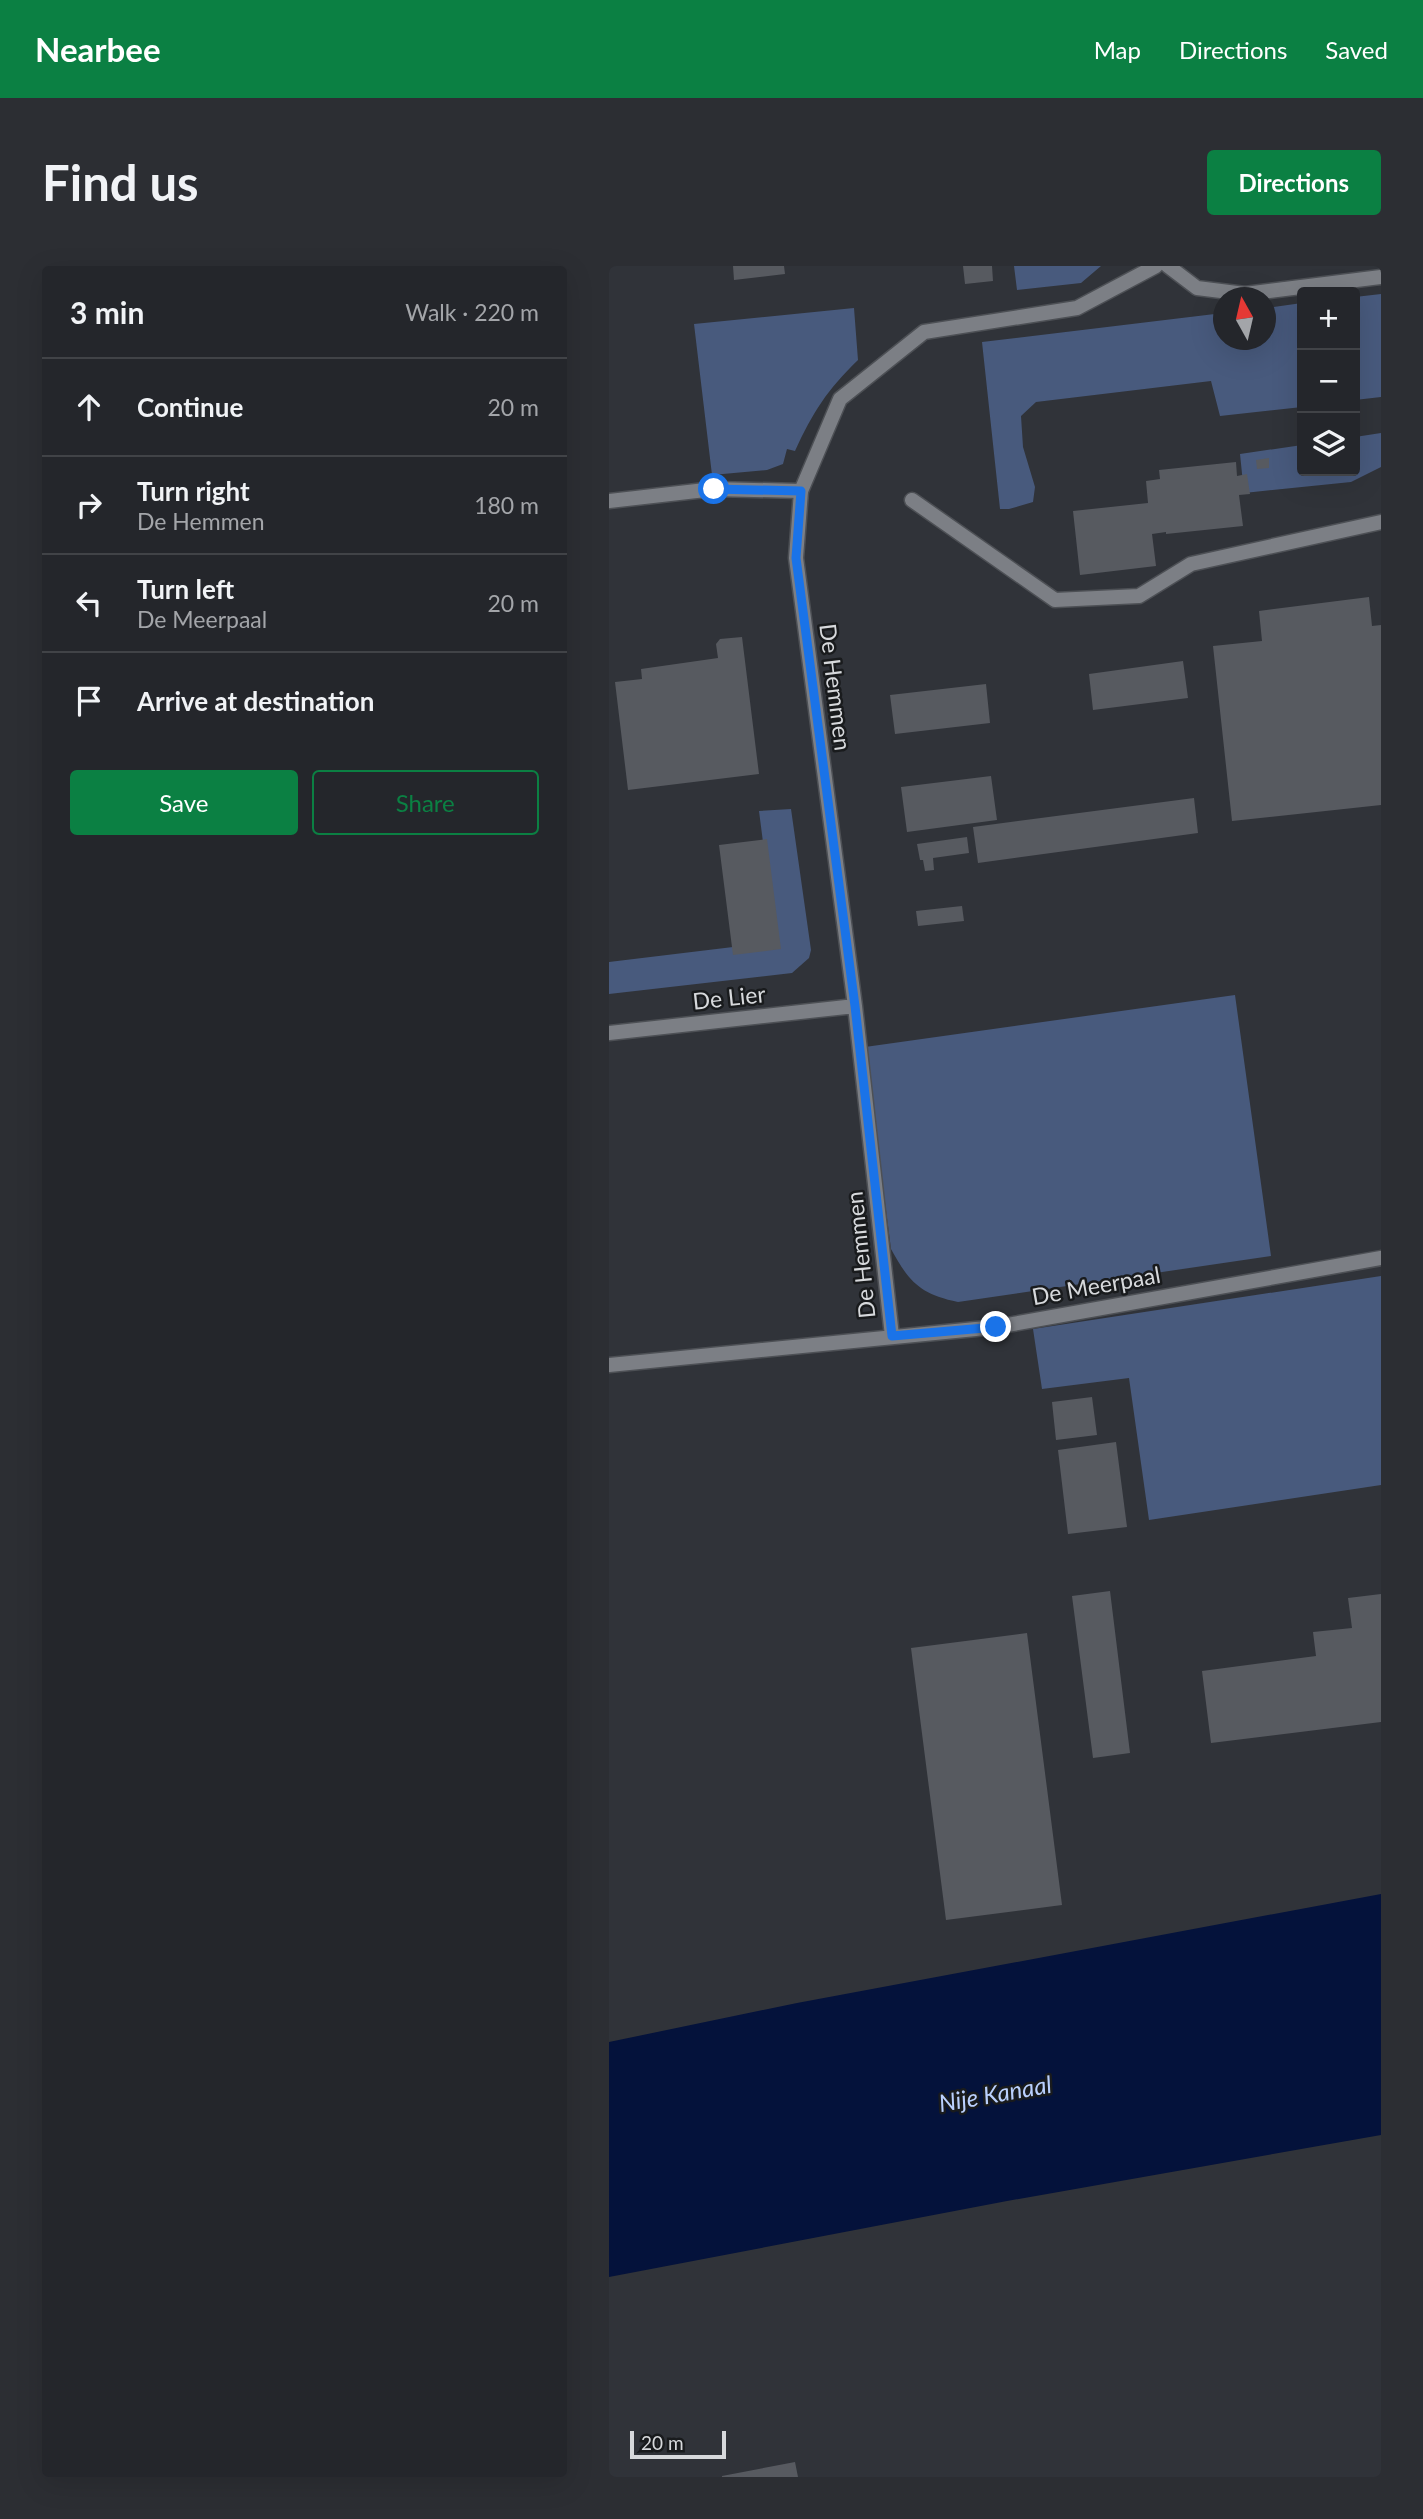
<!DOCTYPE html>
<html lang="en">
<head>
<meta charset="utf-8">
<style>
	:root { --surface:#24262b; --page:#2c2e33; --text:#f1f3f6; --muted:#a3a5a9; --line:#414347; --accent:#0b8043 }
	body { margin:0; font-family:Lato,sans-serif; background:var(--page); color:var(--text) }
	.controls { position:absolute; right:21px; top:21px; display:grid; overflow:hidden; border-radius:7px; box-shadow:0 7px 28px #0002 }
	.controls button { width:63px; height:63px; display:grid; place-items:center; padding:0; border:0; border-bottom:2px solid var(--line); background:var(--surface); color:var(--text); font:35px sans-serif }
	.compass { position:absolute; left:604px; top:21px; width:63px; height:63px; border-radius:50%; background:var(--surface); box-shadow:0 7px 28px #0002; rotate:352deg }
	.scale { position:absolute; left:21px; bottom:18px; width:96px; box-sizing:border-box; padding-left:7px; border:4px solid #d7d9dc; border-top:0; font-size:19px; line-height:24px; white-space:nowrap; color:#d7d9dc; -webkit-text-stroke:5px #191b1d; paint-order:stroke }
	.stop { position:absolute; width:21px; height:21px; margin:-16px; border:5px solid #1a73e8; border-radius:50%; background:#fff }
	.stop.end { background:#1a73e8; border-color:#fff; box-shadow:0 2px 7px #0008 }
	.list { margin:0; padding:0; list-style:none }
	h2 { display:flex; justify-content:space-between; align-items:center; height:91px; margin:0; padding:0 28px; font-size:30px }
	h2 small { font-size:23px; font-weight:400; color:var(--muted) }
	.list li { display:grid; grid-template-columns:46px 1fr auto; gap:21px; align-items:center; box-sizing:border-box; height:98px; padding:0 28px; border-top:2px solid var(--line) }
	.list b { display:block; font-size:26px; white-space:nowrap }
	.list p { margin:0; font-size:23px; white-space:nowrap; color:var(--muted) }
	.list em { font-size:23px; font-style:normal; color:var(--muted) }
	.actions { display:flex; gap:14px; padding:21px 28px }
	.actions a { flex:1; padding:16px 0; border:2px solid var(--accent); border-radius:7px; text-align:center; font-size:24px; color:var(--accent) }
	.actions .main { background:var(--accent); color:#fff }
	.icon { flex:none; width:38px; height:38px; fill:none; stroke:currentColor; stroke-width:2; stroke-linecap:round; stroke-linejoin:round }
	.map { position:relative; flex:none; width:772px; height:2211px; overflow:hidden; border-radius:7px }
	header { display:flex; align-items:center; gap:42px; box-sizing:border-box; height:98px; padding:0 35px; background:var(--accent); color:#fff }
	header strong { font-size:33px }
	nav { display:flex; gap:38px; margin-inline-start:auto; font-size:24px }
	.intro { display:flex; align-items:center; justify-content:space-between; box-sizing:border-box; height:168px; padding:0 42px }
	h1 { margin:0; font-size:49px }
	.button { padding:18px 32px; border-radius:7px; background:var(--accent); color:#fff; font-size:24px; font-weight:700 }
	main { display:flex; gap:42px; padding:0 42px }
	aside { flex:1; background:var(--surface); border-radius:7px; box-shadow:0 7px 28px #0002 }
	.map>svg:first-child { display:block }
	.green { fill:#485a7d }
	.water { fill:#04123b }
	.building { fill:#575a60 }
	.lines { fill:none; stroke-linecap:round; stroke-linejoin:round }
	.lane-casing { stroke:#4d5055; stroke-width:17 }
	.street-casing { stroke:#4d5055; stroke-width:17 }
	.lane { stroke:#7c7f85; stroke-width:14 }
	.street { stroke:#7c7f85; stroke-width:14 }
	.route { stroke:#1a73e8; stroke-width:9 }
	.labels { text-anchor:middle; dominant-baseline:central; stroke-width:5; stroke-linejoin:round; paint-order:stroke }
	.street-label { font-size:23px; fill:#d7d9dc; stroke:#191b1d }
	.water-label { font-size:24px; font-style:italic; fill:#bad0fd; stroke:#191b1d }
</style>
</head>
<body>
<header>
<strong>Nearbee</strong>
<nav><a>Map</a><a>Directions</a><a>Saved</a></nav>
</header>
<div class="intro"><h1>Find us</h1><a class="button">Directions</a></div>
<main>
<aside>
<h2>3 min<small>Walk · 220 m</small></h2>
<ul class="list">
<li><svg class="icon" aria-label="ahead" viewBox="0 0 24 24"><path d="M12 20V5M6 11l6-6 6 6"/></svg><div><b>Continue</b></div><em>20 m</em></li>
<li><svg class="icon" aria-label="right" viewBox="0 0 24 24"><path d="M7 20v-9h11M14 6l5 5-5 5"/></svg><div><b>Turn right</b><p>De Hemmen</p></div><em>180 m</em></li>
<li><svg class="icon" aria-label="left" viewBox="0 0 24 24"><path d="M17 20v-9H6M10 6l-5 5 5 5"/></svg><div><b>Turn left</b><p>De Meerpaal</p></div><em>20 m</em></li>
<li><svg class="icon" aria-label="arrive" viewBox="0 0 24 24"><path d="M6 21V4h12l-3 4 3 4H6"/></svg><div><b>Arrive at destination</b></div></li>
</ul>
<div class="actions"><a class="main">Save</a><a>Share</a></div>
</aside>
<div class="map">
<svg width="772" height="2211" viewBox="0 0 772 2211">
	<rect width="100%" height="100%" fill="#303339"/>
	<!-- green -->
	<path class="green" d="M 405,0 L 492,0 L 472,17 L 408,24 Z
		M 772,28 L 772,131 L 746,134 L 746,31 Z
		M 693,37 L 693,141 L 611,150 L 602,115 L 427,136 L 412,150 L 414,181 L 426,221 L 424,236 L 400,243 L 391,243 L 373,76 L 614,47 L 614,74 L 656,74 L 657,42 Z
		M 245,42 L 249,94 C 218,124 204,146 186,185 L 178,183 L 174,198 L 158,204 L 103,209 L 85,58 Z
		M 772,167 L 772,201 L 742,216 L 635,227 L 631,188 L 693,179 L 693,205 L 746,205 L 746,171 Z
		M 182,543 L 202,684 L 200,692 L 183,707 L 0,728 L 0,696 L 124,681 L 164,654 L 150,545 Z
		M 626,729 L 662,990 L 349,1036 C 311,1028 300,1016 282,983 L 256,781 Z
		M 772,1010 L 772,1219 L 540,1254 L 520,1112 L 433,1123 L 424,1063 Z"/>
	<!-- water -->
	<path class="water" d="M 772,1628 L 772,1869 L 398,1935 L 0,2011 L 0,1776 L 188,1737 Z"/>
	<!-- building -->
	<path class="building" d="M 124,0 L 175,0 L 176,8 L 125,14 Z
		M 354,0 L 383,0 L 384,15 L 356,18 Z
		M 660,192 L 660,202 L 648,203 L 647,194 Z
		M 627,196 L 628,210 L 638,208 L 641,228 L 630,229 L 634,260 L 557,268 L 557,266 L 543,268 L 547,300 L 471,309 L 464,245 L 539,237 L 537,215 L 551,213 L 550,204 Z
		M 760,331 L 763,360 L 772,359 L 772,539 L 623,555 L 604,380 L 653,375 L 650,345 Z
		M 133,371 L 150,508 L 19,524 L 6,416 L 33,413 L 32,403 L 109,392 L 107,378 L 111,373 Z
		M 574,395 L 579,432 L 484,444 L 480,408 Z
		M 377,418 L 381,457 L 286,468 L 281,429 Z
		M 382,510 L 388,554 L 298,566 L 292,521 Z
		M 585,532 L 589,567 L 369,597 L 364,561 Z
		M 358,571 L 360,587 L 324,592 L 325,604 L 316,605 L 314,594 L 311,594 L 308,578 Z
		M 158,573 L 172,683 L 124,689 L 110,579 Z
		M 353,640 L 355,655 L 309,660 L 307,645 Z
		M 483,1131 L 488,1169 L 447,1174 L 443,1136 Z
		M 507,1176 L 518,1261 L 459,1268 L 449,1184 Z
		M 501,1325 L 521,1487 L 484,1492 L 463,1330 Z
		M 772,1328 L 772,1456 L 602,1477 L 593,1405 L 707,1390 L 704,1366 L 743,1362 L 739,1332 Z
		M 418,1367 L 453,1639 L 337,1654 L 302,1382 Z
		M 186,2196 L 189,2211 L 113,2211 L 113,2210 Z"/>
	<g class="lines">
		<!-- lane casing -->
		<g class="lane-casing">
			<path id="lane" d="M 303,234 L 446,334 L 530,330 L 582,298 L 772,256
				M 0,235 L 105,223 L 192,225"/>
		</g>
		<!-- street casing -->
		<g class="street-casing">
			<path id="street" d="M 559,0 L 588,22 L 636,28 L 772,11
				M 0,767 L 246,740
				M 283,1070 L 246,740 L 187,292 L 192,225 L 231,133 L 315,66 L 468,42 L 547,0
				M 0,1099 L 387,1061 L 772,992"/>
		</g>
		<!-- lane -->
		<use href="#lane" class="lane"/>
		<!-- street -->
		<use href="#street" class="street"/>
	</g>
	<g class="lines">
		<!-- route -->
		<path class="route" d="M 105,223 L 192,225 L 187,292 L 246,740 L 283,1070 L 387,1061"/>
	</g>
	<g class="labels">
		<!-- street labels -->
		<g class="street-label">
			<text transform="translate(227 421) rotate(83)">De Hemmen</text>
			<text transform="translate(120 731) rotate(-6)">De Lier</text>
			<text transform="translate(251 989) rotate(-96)">De Hemmen</text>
			<text transform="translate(487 1019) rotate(-10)">De Meerpaal</text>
		</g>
		<!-- water labels -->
		<g class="water-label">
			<text transform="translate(386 1827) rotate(-10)">Nije Kanaal</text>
		</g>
	</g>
</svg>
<div class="controls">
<button>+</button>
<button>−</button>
<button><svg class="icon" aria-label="layers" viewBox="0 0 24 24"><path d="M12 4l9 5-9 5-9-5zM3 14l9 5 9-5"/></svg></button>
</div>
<svg class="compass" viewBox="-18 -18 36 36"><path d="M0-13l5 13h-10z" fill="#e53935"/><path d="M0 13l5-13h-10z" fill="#a3a5a9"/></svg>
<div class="scale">20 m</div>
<div class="stop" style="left:105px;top:223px"></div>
<div class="stop end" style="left:387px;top:1061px"></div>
</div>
</main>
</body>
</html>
